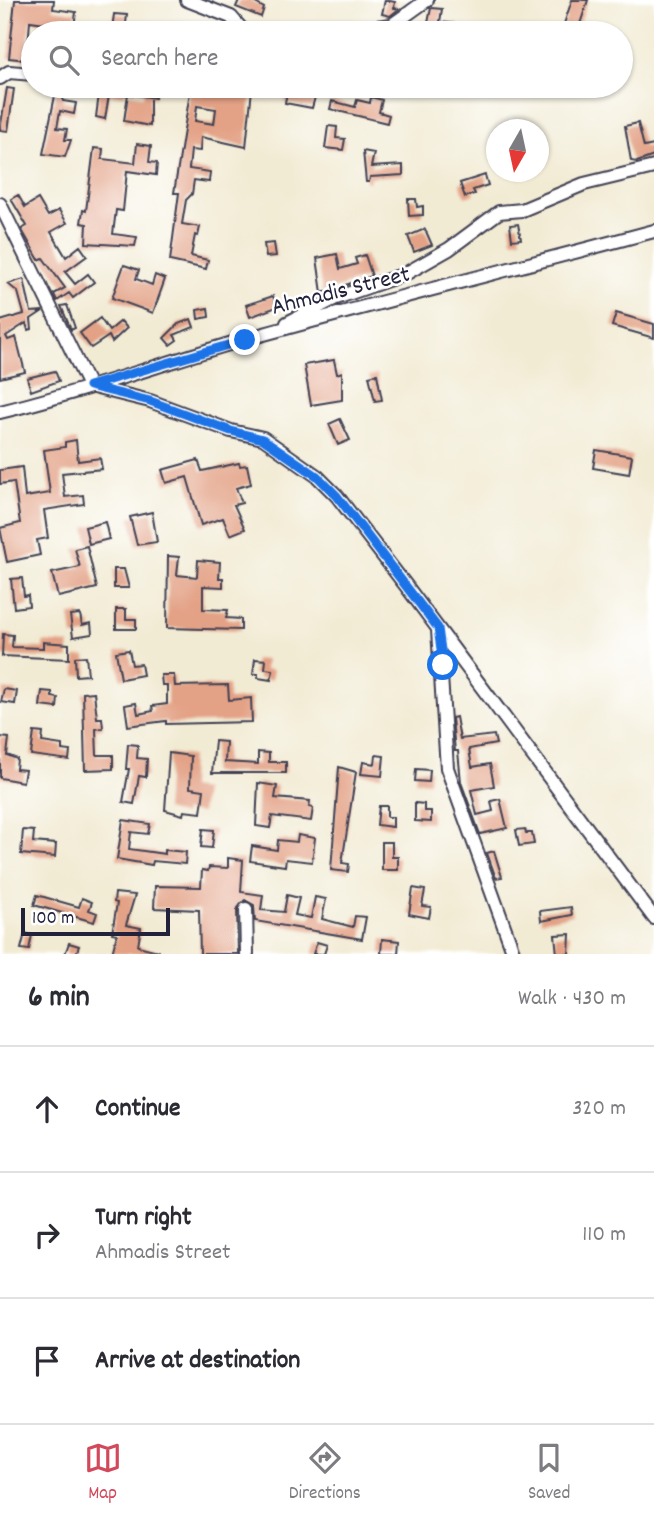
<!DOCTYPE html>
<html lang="en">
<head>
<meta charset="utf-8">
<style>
	:root { --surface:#fff; --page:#f2f2f3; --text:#2b2b33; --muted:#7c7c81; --line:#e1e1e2; --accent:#d1495b }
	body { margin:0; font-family:Dekko,sans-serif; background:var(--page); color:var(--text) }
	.compass { position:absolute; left:486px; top:119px; width:63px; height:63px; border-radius:50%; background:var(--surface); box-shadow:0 2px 5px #0004; rotate:189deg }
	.scale { position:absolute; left:21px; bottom:18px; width:149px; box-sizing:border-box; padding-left:7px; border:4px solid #22223b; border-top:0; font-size:19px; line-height:24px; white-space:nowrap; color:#22223b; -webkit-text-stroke:5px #fff; paint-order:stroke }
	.stop { position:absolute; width:21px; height:21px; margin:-16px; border:5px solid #1a73e8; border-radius:50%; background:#fff }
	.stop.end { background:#1a73e8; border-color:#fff; box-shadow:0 2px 7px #0008 }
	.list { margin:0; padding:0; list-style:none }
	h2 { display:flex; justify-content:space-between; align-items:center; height:91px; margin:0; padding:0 28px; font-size:30px }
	h2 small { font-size:23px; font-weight:400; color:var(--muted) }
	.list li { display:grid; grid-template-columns:46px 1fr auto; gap:21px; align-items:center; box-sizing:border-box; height:126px; padding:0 28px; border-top:2px solid var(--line) }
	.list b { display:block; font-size:26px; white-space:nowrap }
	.list p { margin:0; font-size:23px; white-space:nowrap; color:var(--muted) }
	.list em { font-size:23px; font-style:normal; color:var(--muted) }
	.icon { flex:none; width:38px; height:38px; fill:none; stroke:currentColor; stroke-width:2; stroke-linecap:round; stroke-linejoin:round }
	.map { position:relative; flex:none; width:654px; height:954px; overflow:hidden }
	.search { position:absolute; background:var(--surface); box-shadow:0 2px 5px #0004; left:21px; right:21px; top:21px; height:77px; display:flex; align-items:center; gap:18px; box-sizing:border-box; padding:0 24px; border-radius:38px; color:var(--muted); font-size:26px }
	.sheet { height:469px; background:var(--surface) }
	nav { display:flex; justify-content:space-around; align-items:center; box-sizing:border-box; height:98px; border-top:2px solid var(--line); background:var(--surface); font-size:19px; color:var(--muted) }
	nav a { display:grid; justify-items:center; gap:4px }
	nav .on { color:var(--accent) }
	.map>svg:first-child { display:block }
	.building { fill:#e3a185; fill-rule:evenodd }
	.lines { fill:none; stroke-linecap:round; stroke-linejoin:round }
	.minor-casing { stroke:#414052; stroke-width:16 }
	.minor { stroke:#fff; stroke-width:12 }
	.route { stroke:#1a73e8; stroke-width:9 }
	.labels { text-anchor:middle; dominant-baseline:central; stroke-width:5; stroke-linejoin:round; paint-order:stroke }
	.street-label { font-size:24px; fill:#22223b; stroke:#fff }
</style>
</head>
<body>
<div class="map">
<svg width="654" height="954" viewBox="0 0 654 954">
	<rect width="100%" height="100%" fill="#fff"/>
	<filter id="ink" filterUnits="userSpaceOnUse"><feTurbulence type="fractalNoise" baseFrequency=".0143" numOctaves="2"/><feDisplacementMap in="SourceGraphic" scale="14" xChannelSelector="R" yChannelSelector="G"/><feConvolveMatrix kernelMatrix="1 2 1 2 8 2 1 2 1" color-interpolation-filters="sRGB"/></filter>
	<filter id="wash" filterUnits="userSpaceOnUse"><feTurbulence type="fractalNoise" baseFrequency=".00686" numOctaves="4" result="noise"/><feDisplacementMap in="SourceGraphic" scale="28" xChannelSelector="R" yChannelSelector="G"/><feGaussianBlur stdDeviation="1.57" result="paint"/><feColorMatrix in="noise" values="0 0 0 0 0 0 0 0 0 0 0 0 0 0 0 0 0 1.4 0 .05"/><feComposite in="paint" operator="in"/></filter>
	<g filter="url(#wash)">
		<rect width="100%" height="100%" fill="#f2ebd4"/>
		<g id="blocks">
			<!-- building -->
			<path class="building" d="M 15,0 L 54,0 L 53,9 L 76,12 L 74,27 L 30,21 L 27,60 L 9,58 Z
				M 239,0 L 250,0 L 264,8 L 261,17 L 236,7 Z
				M 385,0 L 395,2 L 394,8 L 399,9 L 390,16 L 382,14 Z
				M 572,0 L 588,0 L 577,33 L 561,33 Z
				M 431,8 L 442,9 L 440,22 L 457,24 L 456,32 L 427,28 Z
				M 114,14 L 127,15 L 125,31 L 112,29 Z
				M 57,86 L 65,86 L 63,101 L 76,103 L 74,114 L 60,111 L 57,128 L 67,129 L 65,140 L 71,140 L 65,157 L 43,154 Z
				M 100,86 L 119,86 L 126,95 L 109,95 L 105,119 L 96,117 Z
				M 191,86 L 246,86 L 252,89 L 246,147 L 201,137 L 200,151 L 191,150 L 189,169 L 210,172 L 209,182 L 194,180 L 192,194 L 186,200 L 182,224 L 200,227 L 198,236 L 195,235 L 191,256 L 208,260 L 206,269 L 170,261 L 179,193 L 174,193 ZM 197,106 L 216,109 L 214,124 L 195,121 Z
				M 288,86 L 307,86 L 305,95 L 315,97 L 312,108 L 285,103 Z
				M 7,88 L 14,89 L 8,131 L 0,130 Z
				M 145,88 L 156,89 L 155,98 L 143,96 Z
				M 128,94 L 150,97 L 150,126 L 124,121 Z
				M 371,97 L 382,100 L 379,112 L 389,115 L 387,123 L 330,109 L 332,101 L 355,107 L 357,100 L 370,103 Z
				M 638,123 L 644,147 L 654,145 L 654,156 L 637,162 L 631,161 L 625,126 Z
				M 328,126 L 337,127 L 336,138 L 345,139 L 343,150 L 325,148 Z
				M 137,144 L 151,146 L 149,162 L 157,163 L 156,175 L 127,171 L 123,211 L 116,210 L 113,234 L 137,237 L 135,246 L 86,243 L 87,224 L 81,223 L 83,210 L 86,211 L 94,148 L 103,149 L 102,159 L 135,163 Z
				M 363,151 L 374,153 L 371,167 L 403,165 L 403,175 L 370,177 L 369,182 L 366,182 Z
				M 485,175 L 488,185 L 473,190 L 475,194 L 465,197 L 460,183 Z
				M 18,195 L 25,207 L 38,199 L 48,216 L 59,210 L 67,223 L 51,232 L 66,257 L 80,246 L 87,256 L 65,272 L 75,284 L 88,274 L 94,282 L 73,298 L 69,293 L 57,301 L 54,294 L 65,288 L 43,258 L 39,260 L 23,232 L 22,229 L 27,226 L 11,199 Z
				M 408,199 L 416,199 L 417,207 L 423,206 L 423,215 L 409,216 Z
				M 518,224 L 521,239 L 512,240 L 510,225 Z
				M 425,229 L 432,245 L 414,252 L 408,236 Z
				M 274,243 L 276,256 L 266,257 L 264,244 Z
				M 337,254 L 340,269 L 357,264 L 355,258 L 365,255 L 372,276 L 322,293 L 317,258 Z
				M 124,265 L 139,270 L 136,279 L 152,285 L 155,275 L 165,279 L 153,313 L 112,298 Z
				M 24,279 L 31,312 L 43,311 L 31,319 L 32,329 L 28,330 L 26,323 L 6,336 L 8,340 L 16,337 L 25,372 L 0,378 L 0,321 L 24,314 L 18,292 L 8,284 Z
				M 273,296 L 277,307 L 250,317 L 246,305 Z
				M 67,305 L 75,328 L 71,330 L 61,306 Z
				M 208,308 L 209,317 L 198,319 L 197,310 Z
				M 616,313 L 654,324 L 654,338 L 612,326 Z
				M 100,318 L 109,331 L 121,321 L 127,328 L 112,342 L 109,336 L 91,348 L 80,333 Z
				M 191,319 L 194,327 L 174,335 L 177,340 L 170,345 L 164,338 L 178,324 Z
				M 334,360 L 337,374 L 342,372 L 342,400 L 311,405 L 304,365 Z
				M 55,371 L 59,381 L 31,391 L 27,378 Z
				M 377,374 L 382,400 L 375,401 L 369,376 Z
				M 340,419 L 350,440 L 338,445 L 329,424 Z
				M 76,440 L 78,461 L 100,458 L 102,469 L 62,473 L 65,497 L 83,495 L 84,504 L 44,510 L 48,538 L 37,540 L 40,555 L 7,562 L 0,528 L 20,523 L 14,482 L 0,484 L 0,470 L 22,467 L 25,497 L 50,493 L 44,450 L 65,447 L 65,442 Z
				M 596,450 L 632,456 L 629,474 L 593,468 Z
				M 198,460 L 202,471 L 239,463 L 240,466 L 247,465 L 251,484 L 236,488 L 242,503 L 234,505 L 245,529 L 230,535 L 223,518 L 201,525 L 187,477 L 166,483 L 162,470 Z
				M 152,512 L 157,542 L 137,545 L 130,517 Z
				M 105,522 L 109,539 L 89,544 L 85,527 Z
				M 87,546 L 97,588 L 58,597 L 52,573 L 80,567 L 75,549 Z
				M 168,556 L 179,557 L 177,575 L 197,577 L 198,560 L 220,562 L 219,578 L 223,578 L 223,587 L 203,586 L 203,609 L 228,610 L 226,618 L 241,619 L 241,630 L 167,628 Z
				M 114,569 L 124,569 L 129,588 L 114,588 Z
				M 22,578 L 24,596 L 28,595 L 29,606 L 14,608 L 11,579 Z
				M 116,609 L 126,609 L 126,619 L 136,619 L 136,629 L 116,629 Z
				M 80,614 L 82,625 L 91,623 L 92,634 L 73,637 L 70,615 Z
				M 3,634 L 13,635 L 12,647 L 43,648 L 43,642 L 69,644 L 69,659 L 2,656 Z
				M 129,650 L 132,665 L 141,664 L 143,675 L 121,679 L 116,652 Z
				M 86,656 L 88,675 L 76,676 L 75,657 Z
				M 255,659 L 266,660 L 265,669 L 273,670 L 271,680 L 258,678 L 258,674 L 253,674 Z
				M 161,675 L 174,675 L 175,686 L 228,685 L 229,700 L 251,698 L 252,722 L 166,724 L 166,721 L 128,726 L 125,705 L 136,703 L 138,714 L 153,711 L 152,706 L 167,704 L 167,685 L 162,685 Z
				M 4,689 L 17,691 L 15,704 L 1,702 Z
				M 42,691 L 52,692 L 52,697 L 58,698 L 57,708 L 40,706 Z
				M 94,692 L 97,718 L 102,718 L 103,728 L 96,729 L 97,755 L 113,755 L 113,769 L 85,770 L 83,693 Z
				M 456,717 L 460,739 L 494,735 L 496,744 L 469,749 L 472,767 L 490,764 L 494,786 L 471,790 L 477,815 L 493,811 L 491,801 L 500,799 L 507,828 L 480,834 L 461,782 L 458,751 L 455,751 L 452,718 Z
				M 34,732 L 43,733 L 42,742 L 62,745 L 62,750 L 70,751 L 69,760 L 31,755 Z
				M 0,737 L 9,738 L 7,755 L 17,759 L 16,769 L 25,770 L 23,782 L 0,778 Z
				M 215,741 L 226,742 L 225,762 L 258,764 L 258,752 L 269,753 L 269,762 L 286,762 L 286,773 L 212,773 Z
				M 128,744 L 138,745 L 137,758 L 147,759 L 146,777 L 139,776 L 134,804 L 123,802 L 129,769 L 126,769 Z
				M 169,753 L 191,756 L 190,788 L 204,790 L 201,813 L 184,811 L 183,815 L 165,810 Z
				M 376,755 L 384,756 L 382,776 L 361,774 L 363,762 L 375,764 Z
				M 339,767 L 356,772 L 342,863 L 349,864 L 348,872 L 331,870 Z
				M 416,769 L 430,770 L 429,782 L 415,781 Z
				M 258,783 L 277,786 L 275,798 L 310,801 L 309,807 L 313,808 L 311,821 L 272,816 L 270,828 L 256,826 Z
				M 415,803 L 424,804 L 424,811 L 431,811 L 431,822 L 415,821 Z
				M 379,806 L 387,806 L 387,817 L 393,817 L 393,827 L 377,825 Z
				M 123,820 L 150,824 L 148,834 L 131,832 L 129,849 L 165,854 L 165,850 L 186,852 L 185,864 L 153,861 L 152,865 L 117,859 Z
				M 203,829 L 214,830 L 212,848 L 201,847 Z
				M 525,829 L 526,833 L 532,833 L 534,844 L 519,846 L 516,830 Z
				M 23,830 L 34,831 L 33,842 L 56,844 L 55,857 L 21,854 Z
				M 298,835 L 315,838 L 312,862 L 286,859 L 285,866 L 250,861 L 252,846 L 277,850 L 278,840 L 297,842 Z
				M 382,842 L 392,842 L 392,857 L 398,857 L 398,870 L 382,870 Z
				M 494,851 L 502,877 L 496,878 L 487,853 Z
				M 228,858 L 243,860 L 241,892 L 263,895 L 261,910 L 284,912 L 287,895 L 299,898 L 295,915 L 311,918 L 315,897 L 326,899 L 322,919 L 353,927 L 355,916 L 366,917 L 362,939 L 255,921 L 254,905 L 245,900 L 237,909 L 238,954 L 200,954 L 199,910 L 154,908 L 155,886 L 201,887 L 202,870 L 208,871 L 209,867 L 228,868 Z
				M 413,888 L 425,890 L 422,906 L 431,907 L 429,918 L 409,914 Z
				M 115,893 L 135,895 L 126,925 L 141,928 L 138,946 L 158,951 L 158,954 L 112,954 L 117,934 L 112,933 L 117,903 L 114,902 Z
				M 37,895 L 79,907 L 82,898 L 92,902 L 89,910 L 97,913 L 94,922 L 34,905 Z
				M 571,907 L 572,915 L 541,921 L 540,911 Z
				M 25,933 L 32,935 L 29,950 L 21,949 Z
				M 570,934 L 569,954 L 557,954 L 555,935 Z
				M 382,939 L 399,941 L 398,954 L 381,954 Z
				M 317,942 L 327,945 L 324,954 L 313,954 Z
				M 69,943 L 79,946 L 76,954 L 65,954 Z"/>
		</g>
	</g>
	<g filter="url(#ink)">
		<use href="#blocks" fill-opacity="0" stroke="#414052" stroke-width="2"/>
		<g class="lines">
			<!-- minor casing -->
			<g class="minor-casing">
				<path id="minor" d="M 187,0 L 231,17 L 245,33
					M 332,33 L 392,25 L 427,0
					M 0,78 L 9,72 L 33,74
					M 0,204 L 89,386
					M 287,323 L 336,298 L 405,274 L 449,249 L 499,212 L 522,210 L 584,184 L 654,167
					M 89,386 L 150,401 L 231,431 L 263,438 L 317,476 L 337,496 L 407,587 L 654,918
					M 0,412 C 89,391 176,358 264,334 C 394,298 524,266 654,231
					M 438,630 L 447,768 L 514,954
					M 246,909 L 247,954"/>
			</g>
			<!-- minor -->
			<use href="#minor" class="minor"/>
		</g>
	</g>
	<g class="lines" filter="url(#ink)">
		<!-- route -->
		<path class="route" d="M 245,340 L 89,386 L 150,401 L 231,431 L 263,439 L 317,476 L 337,496 L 438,628 L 443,665"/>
	</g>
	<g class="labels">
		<!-- street labels -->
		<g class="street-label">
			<text transform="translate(341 292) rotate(-14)">Ahmadis Street</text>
		</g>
	</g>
</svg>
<svg class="compass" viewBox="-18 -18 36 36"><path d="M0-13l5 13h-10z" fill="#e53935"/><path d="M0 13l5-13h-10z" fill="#7c7c81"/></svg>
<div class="scale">100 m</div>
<div class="stop" style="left:443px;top:665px"></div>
<div class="stop end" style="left:245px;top:340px"></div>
<div class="search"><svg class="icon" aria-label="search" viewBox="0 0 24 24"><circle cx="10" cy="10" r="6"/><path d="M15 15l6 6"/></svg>Search here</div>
</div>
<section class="sheet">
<h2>6 min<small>Walk · 430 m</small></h2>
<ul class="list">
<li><svg class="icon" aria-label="ahead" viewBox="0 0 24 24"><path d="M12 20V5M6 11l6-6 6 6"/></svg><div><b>Continue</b></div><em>320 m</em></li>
<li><svg class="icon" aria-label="right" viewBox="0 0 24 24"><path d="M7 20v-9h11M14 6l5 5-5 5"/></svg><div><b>Turn right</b><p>Ahmadis Street</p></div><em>110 m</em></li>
<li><svg class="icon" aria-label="arrive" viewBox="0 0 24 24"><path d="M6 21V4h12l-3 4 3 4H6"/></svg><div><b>Arrive at destination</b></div></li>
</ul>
</section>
<nav>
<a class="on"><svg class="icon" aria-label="map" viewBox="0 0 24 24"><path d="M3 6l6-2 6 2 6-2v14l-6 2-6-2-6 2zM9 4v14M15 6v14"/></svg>Map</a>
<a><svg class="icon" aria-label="directions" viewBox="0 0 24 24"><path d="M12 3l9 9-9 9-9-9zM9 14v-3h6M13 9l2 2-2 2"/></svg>Directions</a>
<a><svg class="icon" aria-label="saved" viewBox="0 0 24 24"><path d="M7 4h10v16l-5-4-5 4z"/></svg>Saved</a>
</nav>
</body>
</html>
